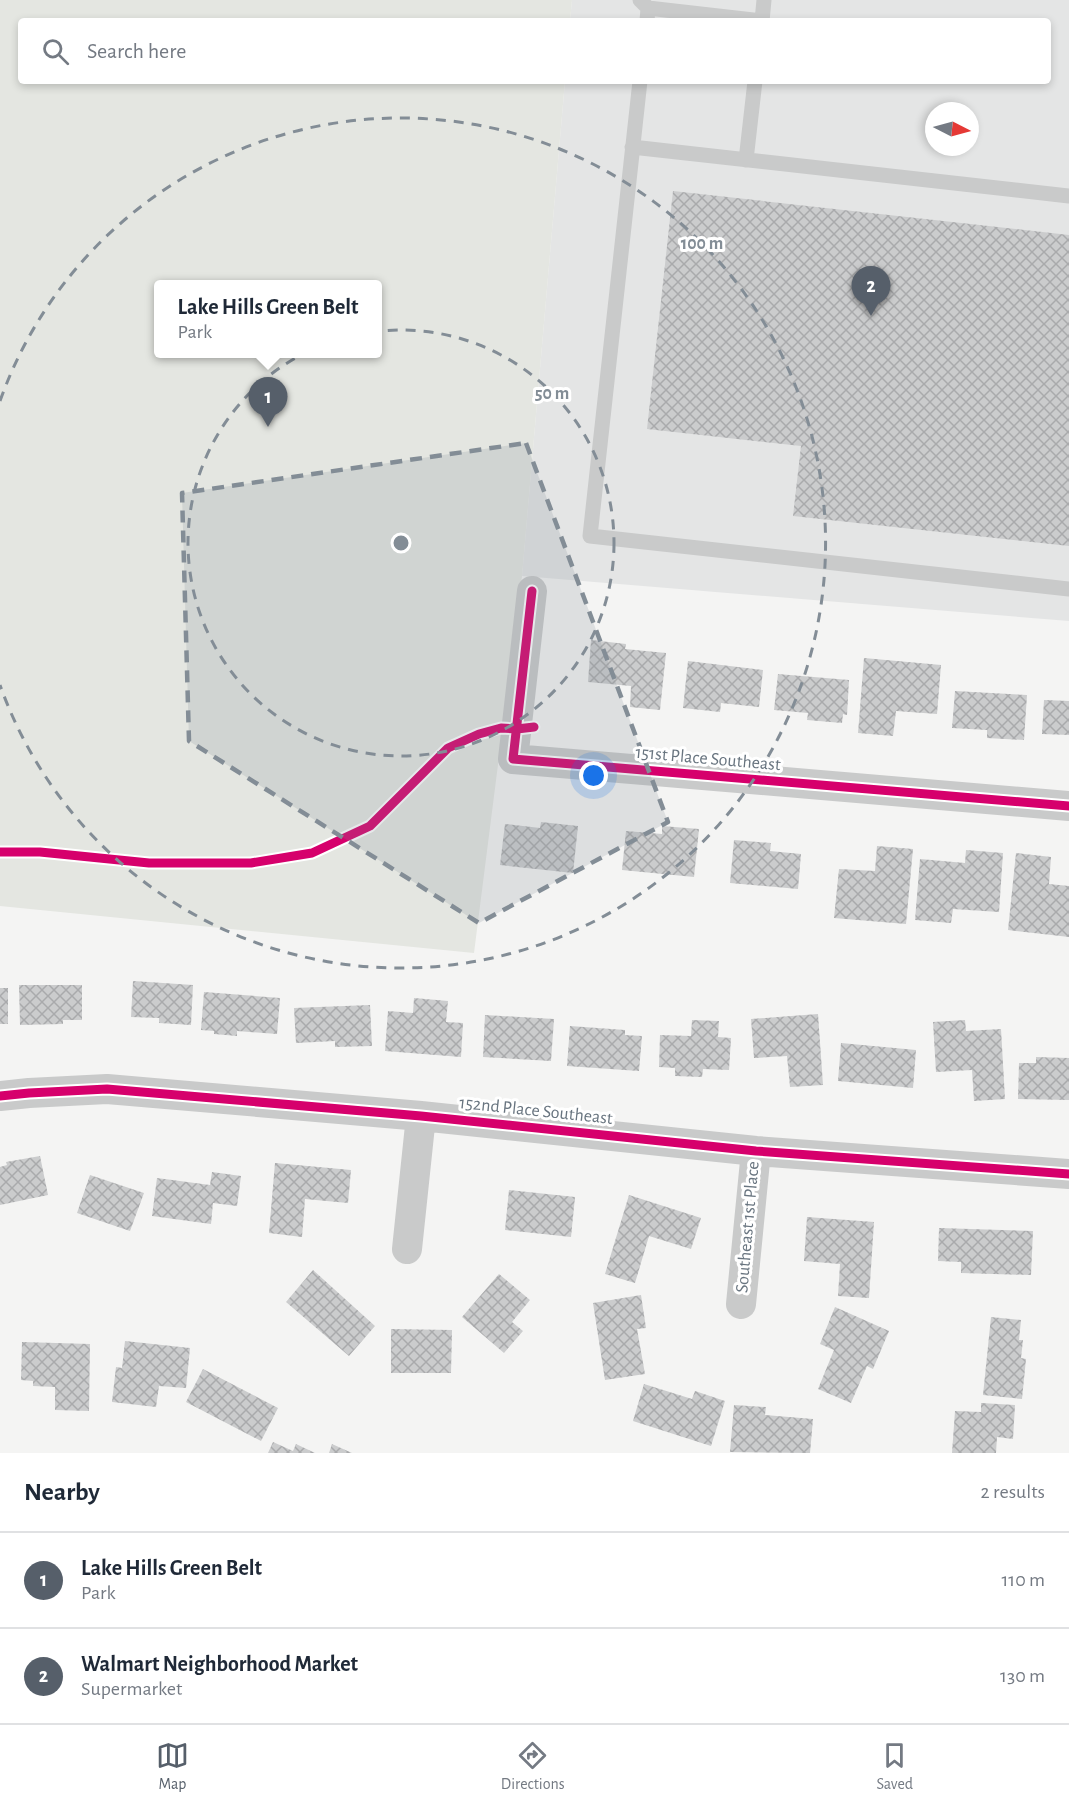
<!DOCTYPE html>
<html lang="en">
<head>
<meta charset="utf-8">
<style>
	:root { --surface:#fff; --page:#f6f6f7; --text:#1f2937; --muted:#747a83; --line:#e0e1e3; --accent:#565f6a }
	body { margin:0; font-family:"Alegreya Sans",sans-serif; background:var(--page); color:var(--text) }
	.compass { position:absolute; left:925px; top:102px; width:54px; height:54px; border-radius:50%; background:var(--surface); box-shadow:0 3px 9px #0003; rotate:96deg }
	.you { position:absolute; left:594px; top:776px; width:21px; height:21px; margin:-15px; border:4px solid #fff; border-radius:50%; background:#1a73e8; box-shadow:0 0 0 9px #1a73e833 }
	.badge { display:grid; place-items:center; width:39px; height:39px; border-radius:50%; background:var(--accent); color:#fff; font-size:20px; font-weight:700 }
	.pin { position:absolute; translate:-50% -50px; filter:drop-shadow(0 2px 3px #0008) }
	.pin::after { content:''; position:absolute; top:32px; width:21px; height:18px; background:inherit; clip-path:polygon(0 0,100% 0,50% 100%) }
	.popup { position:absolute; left:154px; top:280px; width:228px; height:78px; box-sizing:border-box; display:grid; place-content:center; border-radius:6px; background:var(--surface); filter:drop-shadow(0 2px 4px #0005); font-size:20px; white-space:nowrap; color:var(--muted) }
	.popup b { font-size:22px; color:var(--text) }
	.popup::after { content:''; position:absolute; left:50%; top:100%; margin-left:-12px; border:12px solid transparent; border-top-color:var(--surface) }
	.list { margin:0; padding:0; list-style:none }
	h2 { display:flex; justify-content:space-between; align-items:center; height:78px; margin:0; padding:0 24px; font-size:26px }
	h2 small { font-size:20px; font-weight:400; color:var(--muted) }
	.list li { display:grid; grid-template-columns:39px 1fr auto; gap:18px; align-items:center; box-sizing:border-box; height:96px; padding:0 24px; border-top:2px solid var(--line) }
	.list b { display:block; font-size:22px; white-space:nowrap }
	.list p { margin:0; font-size:20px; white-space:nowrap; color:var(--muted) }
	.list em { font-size:20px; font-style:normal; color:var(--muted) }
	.icon { flex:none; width:33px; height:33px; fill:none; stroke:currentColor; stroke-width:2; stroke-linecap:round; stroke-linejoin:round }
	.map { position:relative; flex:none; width:1069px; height:1453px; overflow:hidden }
	.search { position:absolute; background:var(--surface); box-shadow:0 3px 9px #0003; left:18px; right:18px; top:18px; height:66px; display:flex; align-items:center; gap:15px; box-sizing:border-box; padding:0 21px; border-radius:6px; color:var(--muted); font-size:22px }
	.sheet { height:270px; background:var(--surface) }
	nav { display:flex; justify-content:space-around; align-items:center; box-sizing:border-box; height:84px; border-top:2px solid var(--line); background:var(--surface); font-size:16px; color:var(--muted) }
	nav a { display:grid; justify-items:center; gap:3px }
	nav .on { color:var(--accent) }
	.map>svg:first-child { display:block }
	.built { fill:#e4e5e5; fill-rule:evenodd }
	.park { fill:#e4e6e1; fill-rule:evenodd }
	.building { fill:url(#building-cross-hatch) }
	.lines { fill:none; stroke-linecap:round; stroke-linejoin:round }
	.service { stroke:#c9caca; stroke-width:15 }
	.minor { stroke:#c9caca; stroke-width:30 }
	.cycleway-casing { stroke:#fff; stroke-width:13 }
	.cycleway { stroke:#d6006c; stroke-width:9 }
	.marked { fill:#838d96; fill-opacity:0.2; stroke:#838d96; stroke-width:4.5; stroke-dasharray:12 8; stroke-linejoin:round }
	.ring { fill:none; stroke:#838d96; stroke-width:3; stroke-dasharray:10 8 }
	.labels { text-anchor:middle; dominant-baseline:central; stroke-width:6; stroke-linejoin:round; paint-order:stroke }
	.street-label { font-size:18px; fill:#68747f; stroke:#fff }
	.centre { fill:#838d96; stroke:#fff; stroke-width:3 }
	.ring-label { font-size:18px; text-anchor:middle; font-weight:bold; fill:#838d96; stroke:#fff; stroke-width:6; stroke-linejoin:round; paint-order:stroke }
</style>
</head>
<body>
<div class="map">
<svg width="1069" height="1453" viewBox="0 0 1069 1453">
	<defs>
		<pattern id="building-cross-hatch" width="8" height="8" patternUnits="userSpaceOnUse" patternTransform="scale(1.5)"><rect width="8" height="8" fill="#cbcccd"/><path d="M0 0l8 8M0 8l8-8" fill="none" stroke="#a9aaac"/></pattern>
	</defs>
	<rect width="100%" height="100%" fill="#f4f4f3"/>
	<!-- built -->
	<path class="built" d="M 572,0 L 1069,0 L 1069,621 L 522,576 L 565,81 L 1048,81 L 1048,21 L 570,21 ZM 934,111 L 970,111 L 970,147 L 934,147 Z"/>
	<!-- park -->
	<path class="park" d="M 0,0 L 572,0 L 570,21 L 21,21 L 21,81 L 565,81 L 522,576 L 474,953 L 0,906 ZM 158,284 L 378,284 L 378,354 L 158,354 Z"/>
	<!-- building -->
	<path class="building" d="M 673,191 L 1069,235 L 1069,546 L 793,516 L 801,446 L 647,429 Z
		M 591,640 L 626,644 L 625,649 L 666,653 L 660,710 L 630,707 L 631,686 L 588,682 Z
		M 864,658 L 941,665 L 937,714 L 896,711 L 893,736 L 858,733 Z
		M 688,661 L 763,670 L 759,707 L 721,703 L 720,712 L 683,708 Z
		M 778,674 L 849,680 L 847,715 L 843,714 L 842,723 L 807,720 L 808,713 L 774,710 Z
		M 955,691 L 1027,695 L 1024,740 L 987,738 L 987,730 L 952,728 Z
		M 1044,700 L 1069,701 L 1069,735 L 1042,734 Z
		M 541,822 L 578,826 L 573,873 L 500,865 L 505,824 L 540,828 Z
		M 662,826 L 699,829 L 694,877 L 622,870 L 626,831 L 662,834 Z
		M 734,840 L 771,843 L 770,851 L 801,854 L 798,889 L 730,883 Z
		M 877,846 L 913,849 L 906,924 L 834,918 L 839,869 L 875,871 Z
		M 966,850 L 1003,853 L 999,912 L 953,909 L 951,923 L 915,920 L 920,859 L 965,863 Z
		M 1016,853 L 1051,857 L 1049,884 L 1069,886 L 1069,937 L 1008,930 Z
		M 133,981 L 193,985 L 191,1025 L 159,1023 L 159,1018 L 131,1017 Z
		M 19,985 L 82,985 L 82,1020 L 63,1020 L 63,1024 L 20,1025 Z
		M 0,988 L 8,988 L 8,1024 L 0,1024 Z
		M 204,992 L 280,998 L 277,1034 L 237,1031 L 237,1036 L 214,1034 L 214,1031 L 201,1030 Z
		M 414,998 L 448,1001 L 446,1022 L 463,1023 L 461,1057 L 385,1051 L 388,1011 L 413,1013 Z
		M 370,1005 L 372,1046 L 335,1047 L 335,1041 L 296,1043 L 294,1008 Z
		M 818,1014 L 823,1085 L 790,1087 L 787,1056 L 754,1058 L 751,1019 Z
		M 485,1015 L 554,1019 L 551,1061 L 483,1057 Z
		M 692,1020 L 719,1021 L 718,1037 L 731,1038 L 729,1070 L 703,1069 L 702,1077 L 675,1076 L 675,1068 L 659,1067 L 660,1035 L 691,1036 Z
		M 965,1020 L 966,1031 L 1001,1029 L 1005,1099 L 974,1101 L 972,1070 L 936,1072 L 933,1022 Z
		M 570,1026 L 625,1030 L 625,1035 L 642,1036 L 639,1071 L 567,1066 Z
		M 841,1043 L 916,1050 L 913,1088 L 838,1081 Z
		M 1036,1057 L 1069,1058 L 1069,1100 L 1018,1099 L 1019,1063 L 1036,1063 Z
		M 40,1156 L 48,1195 L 0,1205 L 0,1167 L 7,1165 L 6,1162 Z
		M 275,1163 L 351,1170 L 348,1203 L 305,1199 L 302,1237 L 269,1233 Z
		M 212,1172 L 241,1176 L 237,1206 L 213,1203 L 211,1224 L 152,1216 L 157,1178 L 210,1185 Z
		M 90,1175 L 144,1193 L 130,1231 L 77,1213 Z
		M 509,1190 L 575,1197 L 571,1237 L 505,1230 Z
		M 629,1195 L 701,1218 L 691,1249 L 649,1236 L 635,1283 L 605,1274 Z
		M 807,1217 L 874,1222 L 869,1298 L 838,1296 L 840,1264 L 804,1261 Z
		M 939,1228 L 1033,1231 L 1031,1275 L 961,1273 L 961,1262 L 938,1261 Z
		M 313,1270 L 375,1326 L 349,1356 L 286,1302 Z
		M 499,1274 L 530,1300 L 512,1322 L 523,1331 L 504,1353 L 462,1317 Z
		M 641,1295 L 646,1328 L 637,1329 L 645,1374 L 605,1380 L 593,1303 Z
		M 835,1307 L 889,1331 L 873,1369 L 867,1366 L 851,1403 L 818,1389 L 834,1350 L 820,1344 Z
		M 991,1317 L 1021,1320 L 1019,1340 L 1023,1340 L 1021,1358 L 1026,1359 L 1022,1399 L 983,1395 Z
		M 391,1329 L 452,1330 L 451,1373 L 391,1373 Z
		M 125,1341 L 190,1348 L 186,1388 L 159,1386 L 156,1407 L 112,1402 L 116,1367 L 122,1368 Z
		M 22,1342 L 90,1344 L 89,1411 L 55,1410 L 55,1387 L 33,1386 L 33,1381 L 21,1380 Z
		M 203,1369 L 278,1408 L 261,1441 L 186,1402 Z
		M 644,1384 L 692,1399 L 695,1391 L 725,1401 L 711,1446 L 633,1421 Z
		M 981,1403 L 1015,1405 L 1013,1439 L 997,1437 L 996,1453 L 952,1453 L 955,1411 L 981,1412 Z
		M 734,1405 L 766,1407 L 765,1415 L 813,1419 L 810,1453 L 730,1452 Z
		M 273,1442 L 293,1451 L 296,1444 L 315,1453 L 268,1453 Z
		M 332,1444 L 352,1453 L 329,1453 Z"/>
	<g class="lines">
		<!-- service -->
		<path class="service" d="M 640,0 L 648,8 L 647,21
			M 648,8 L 762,21
			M 762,21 L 764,0
			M 640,81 L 590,536 L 1069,589
			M 632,147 L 1069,196
			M 746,160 L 755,81"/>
		<!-- minor -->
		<path class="minor" d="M 532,591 L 513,759 L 1069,806
			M 0,1096 L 29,1093 L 107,1089 L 421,1116 L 756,1151 L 1069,1174
			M 407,1249 L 421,1116
			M 741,1304 L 756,1151"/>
		<!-- cycleway casing -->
		<g class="cycleway-casing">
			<path id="cycleway" d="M 532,591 L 513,759 L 1069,806
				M 0,852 L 40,852 L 149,863 L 251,863 L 312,853 L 370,826 L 448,748 L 479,734 L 501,728 L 517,729 L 534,727
				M 0,1096 L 29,1093 L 107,1089 L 421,1116 L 756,1151 L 1069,1174"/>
		</g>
		<!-- cycleway -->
		<use href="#cycleway" class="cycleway"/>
	</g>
	<!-- marked area -->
	<path class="marked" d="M 526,443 L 668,822 L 479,923 L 189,741 L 182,493 Z"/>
	<!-- distance rings -->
	<g class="ring">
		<circle cx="401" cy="543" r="213"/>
		<path d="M0 401A425 425 0 1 1 0 685"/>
	</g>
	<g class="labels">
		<!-- street labels -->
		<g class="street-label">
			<text transform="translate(708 759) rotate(5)">151st Place Southeast</text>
			<text transform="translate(536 1111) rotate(6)">152nd Place Southeast</text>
			<text transform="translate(748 1227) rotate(-85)">Southeast 1st Place</text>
		</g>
	</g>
	<circle cx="401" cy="543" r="9" class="centre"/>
	<g class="ring-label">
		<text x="702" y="249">100 m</text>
		<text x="552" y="399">50 m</text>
	</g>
</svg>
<svg class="compass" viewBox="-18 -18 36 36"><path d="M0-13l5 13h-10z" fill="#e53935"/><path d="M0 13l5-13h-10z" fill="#747a83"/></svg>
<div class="you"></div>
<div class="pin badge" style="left:268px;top:427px">1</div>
<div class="popup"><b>Lake Hills Green Belt</b>Park</div>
<div class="pin badge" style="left:871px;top:316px">2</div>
<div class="search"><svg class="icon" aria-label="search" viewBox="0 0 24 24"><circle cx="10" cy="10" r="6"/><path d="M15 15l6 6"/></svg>Search here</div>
</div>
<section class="sheet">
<h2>Nearby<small>2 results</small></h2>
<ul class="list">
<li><span class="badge">1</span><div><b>Lake Hills Green Belt</b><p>Park</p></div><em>110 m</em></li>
<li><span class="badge">2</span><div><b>Walmart Neighborhood Market</b><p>Supermarket</p></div><em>130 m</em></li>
</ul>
</section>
<nav>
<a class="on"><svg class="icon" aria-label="map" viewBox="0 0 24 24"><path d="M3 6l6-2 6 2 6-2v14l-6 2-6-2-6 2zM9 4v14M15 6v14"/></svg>Map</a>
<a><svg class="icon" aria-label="directions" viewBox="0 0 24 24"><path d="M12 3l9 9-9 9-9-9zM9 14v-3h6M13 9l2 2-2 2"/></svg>Directions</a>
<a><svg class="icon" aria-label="saved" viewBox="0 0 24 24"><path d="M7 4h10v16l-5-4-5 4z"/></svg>Saved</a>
</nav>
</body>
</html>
